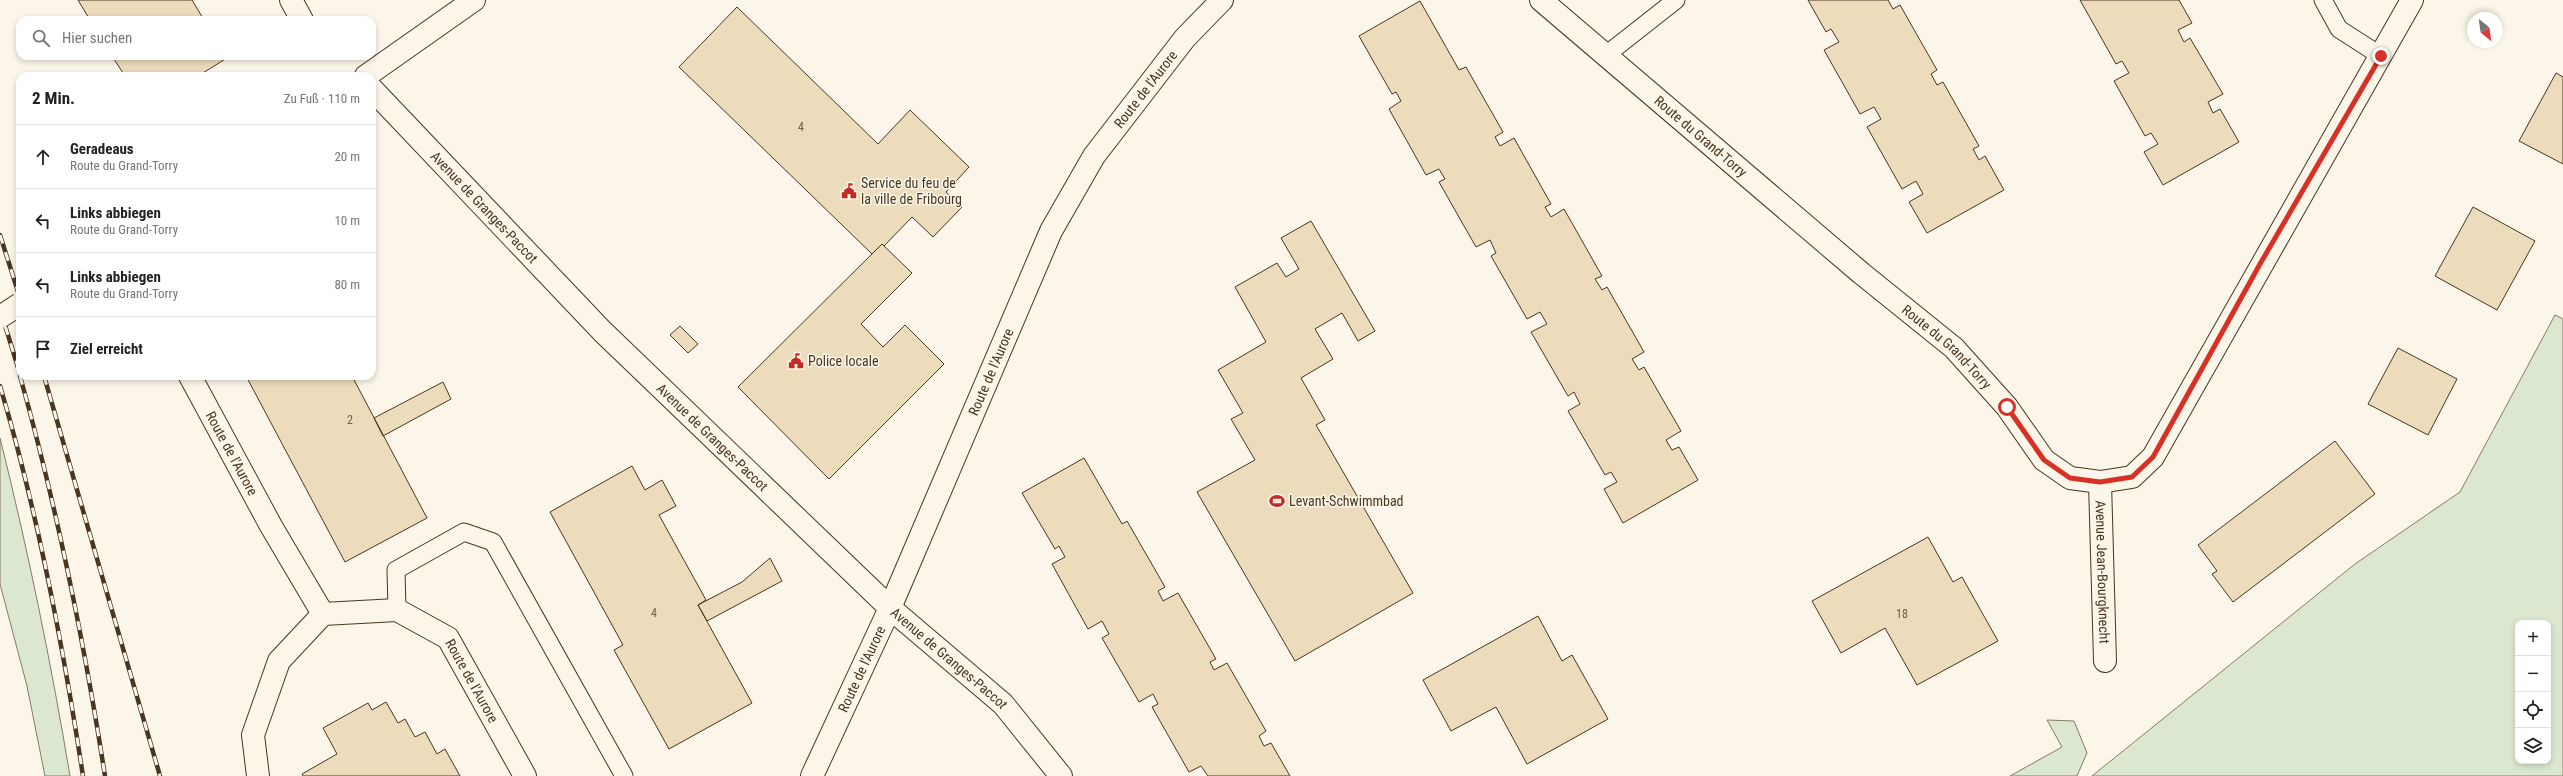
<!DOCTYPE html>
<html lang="de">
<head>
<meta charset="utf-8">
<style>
	:root { --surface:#fff; --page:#f6f6f6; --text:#222; --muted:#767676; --line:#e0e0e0 }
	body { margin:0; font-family:"Roboto Condensed",sans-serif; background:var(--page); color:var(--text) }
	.controls { position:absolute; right:12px; bottom:12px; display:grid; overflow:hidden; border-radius:8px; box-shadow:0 2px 6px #0003 }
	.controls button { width:36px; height:36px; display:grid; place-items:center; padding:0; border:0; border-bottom:1px solid var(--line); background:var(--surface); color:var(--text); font:20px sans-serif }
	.compass { position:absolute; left:2467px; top:12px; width:36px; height:36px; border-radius:50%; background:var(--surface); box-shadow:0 2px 6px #0003; rotate:151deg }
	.stop { position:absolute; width:12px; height:12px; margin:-9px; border:3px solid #d93025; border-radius:50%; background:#fff }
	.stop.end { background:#d93025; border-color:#fff; box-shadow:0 1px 4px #0008 }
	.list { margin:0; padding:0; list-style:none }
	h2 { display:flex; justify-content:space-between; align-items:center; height:52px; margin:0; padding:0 16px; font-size:17px }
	h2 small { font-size:13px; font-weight:400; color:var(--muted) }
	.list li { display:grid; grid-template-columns:26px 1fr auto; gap:12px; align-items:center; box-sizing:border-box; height:64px; padding:0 16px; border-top:1px solid var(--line) }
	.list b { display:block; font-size:15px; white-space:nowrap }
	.list p { margin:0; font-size:13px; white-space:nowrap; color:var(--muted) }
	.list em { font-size:13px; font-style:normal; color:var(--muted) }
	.icon { flex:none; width:22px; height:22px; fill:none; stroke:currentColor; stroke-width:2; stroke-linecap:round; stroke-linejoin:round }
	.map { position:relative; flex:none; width:2563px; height:776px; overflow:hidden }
	.search { position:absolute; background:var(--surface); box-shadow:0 2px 6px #0003; left:16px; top:16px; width:360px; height:44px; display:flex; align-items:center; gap:10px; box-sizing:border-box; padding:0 14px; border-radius:12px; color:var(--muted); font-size:15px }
	.panel { position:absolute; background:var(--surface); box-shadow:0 2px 6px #0003; left:16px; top:72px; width:360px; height:308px; border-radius:12px }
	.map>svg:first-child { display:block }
	.green { fill:#dce7d0; stroke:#887966; fill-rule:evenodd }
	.building { fill:#ecdcbc; stroke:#4a3520 }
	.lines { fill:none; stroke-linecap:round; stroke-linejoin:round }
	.lane-casing { stroke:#4a3520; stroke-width:19 }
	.street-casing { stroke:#4a3520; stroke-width:24 }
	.primary-casing { stroke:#4a3520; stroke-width:24 }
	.lane { stroke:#fbf6e9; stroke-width:17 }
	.street { stroke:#fbf6e9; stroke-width:22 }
	.primary { stroke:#fbf6e9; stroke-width:22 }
	.rail-casing { stroke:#4a3520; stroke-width:4.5 }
	.rail { stroke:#fbf6e9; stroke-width:3; stroke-dasharray:9; stroke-linecap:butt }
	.primary-bridge-casing { stroke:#4a3520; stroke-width:24; stroke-linecap:butt }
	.primary-bridge { stroke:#fbf6e9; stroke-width:22 }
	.route { stroke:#d93025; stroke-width:5 }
	.labels { text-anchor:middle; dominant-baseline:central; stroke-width:3; stroke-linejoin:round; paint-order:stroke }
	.number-label { font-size:12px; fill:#725f47 }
	.street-label { font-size:14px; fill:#4a3520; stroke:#fbf6e9 }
	.poi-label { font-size:14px; fill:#4a3520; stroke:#fbf6e9; text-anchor:start }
</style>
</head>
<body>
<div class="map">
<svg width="2563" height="776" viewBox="0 0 2563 776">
	<rect width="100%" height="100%" fill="#fbf6e9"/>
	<!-- green -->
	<path class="green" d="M 2555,315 L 2563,319 L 2563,776 L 2092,776 L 2355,564 L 2460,492 ZM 2518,623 L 2548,623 L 2548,761 L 2518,761 Z
		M 0,438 C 28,550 51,662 70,776 L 45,776 L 27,686 L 0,584 Z
		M 2047,720 L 2074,721 L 2087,753 L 2077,776 L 2010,776 L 2062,747 Z"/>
	<!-- building -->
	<path class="building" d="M 78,0 L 192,0 L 204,20 L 90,20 Z
		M 1808,0 L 1888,0 L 1893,9 L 1900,5 L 1937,70 L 1931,74 L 1937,85 L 1943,82 L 1979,146 L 1973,149 L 1979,160 L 1985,156 L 2004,190 L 1927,233 L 1909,202 L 1923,194 L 1916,181 L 1902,189 L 1867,127 L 1881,119 L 1874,107 L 1860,114 L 1824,50 L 1839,42 L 1831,29 L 1826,32 Z
		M 2080,0 L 2179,0 L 2192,23 L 2178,30 L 2184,42 L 2190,38 L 2223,94 L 2208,102 L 2213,113 L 2220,109 L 2239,142 L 2163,185 L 2144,152 L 2158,144 L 2151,133 L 2145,136 L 2114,81 L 2129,73 L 2122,61 L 2116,64 Z
		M 1420,1 L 1459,70 L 1466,67 L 1503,132 L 1495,137 L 1500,146 L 1514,138 L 1551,204 L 1545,207 L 1551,217 L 1564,209 L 1602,276 L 1595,279 L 1602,290 L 1607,287 L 1644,352 L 1632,359 L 1639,370 L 1644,367 L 1681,431 L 1666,440 L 1672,450 L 1679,447 L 1698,480 L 1623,523 L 1604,489 L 1617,482 L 1611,472 L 1605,475 L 1568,411 L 1580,404 L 1574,392 L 1568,396 L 1531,332 L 1547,324 L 1540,312 L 1527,319 L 1491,256 L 1496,253 L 1490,240 L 1476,247 L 1439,182 L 1445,179 L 1439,169 L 1426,175 L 1389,109 L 1401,101 L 1396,92 L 1392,94 L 1359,36 Z
		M 737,7 L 878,144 L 910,110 L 969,167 L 946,192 L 962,207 L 933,237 L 912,217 L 884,246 L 882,244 L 872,254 L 679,67 Z
		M 112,56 L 226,56 L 227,58 L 198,76 L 125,76 Z
		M 2556,73 L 2563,77 L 2563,164 L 2519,141 Z
		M 2473,207 L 2535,241 L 2497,310 L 2435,276 Z
		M 1311,221 L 1375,331 L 1358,341 L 1342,313 L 1315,329 L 1333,359 L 1301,378 L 1325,420 L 1316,425 L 1413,593 L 1295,661 L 1197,492 L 1255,460 L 1231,419 L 1243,413 L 1218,370 L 1266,342 L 1235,287 L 1277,263 L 1286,277 L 1299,269 L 1281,238 Z
		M 882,244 L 912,273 L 861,324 L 883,347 L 905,325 L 944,364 L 829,479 L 738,387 Z
		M 680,326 L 698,344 L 688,353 L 670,335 Z
		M 2398,348 L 2457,379 L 2428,435 L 2368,404 Z
		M 246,376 L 352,376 L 427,518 L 345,562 Z
		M 443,382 L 451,399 L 383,436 L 374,418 Z
		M 2335,441 L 2375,494 L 2233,602 L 2212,574 L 2217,571 L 2198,545 Z
		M 1084,458 L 1122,524 L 1127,521 L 1165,587 L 1158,591 L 1163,601 L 1178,593 L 1216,659 L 1210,662 L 1214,670 L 1227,663 L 1266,731 L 1259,736 L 1264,746 L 1271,743 L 1290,776 L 1208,776 L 1201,766 L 1189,772 L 1152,707 L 1158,704 L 1153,694 L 1139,702 L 1102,638 L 1109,634 L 1102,621 L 1088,629 L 1052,564 L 1065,557 L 1059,546 L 1055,549 L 1022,493 Z
		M 632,466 L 645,490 L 662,480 L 676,506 L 659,515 L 706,600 L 698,605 L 752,703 L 669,749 L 614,650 L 623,645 L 550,512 Z
		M 1928,537 L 1953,582 L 1962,577 L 1998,641 L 1917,685 L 1885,628 L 1841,653 L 1812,601 Z
		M 770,558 L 782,581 L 707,621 L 698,605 L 742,582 Z
		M 1538,616 L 1562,661 L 1572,655 L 1608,719 L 1527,764 L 1496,707 L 1451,731 L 1423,680 Z
		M 386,702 L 398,723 L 405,719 L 415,737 L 425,732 L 437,754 L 445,749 L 460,776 L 303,776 L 302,774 L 337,754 L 323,728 L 368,703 L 372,710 Z"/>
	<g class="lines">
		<!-- lane casing -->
		<g class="lane-casing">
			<path id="lane" d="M 2323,0 L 2339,29 L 2381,56
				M 1606,55 L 1676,0
				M 397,610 L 396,570 L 464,532 L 493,542 L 624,776"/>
		</g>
		<!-- street casing -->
		<g class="street-casing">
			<g id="street">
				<path d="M 291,0 L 302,20"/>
				<path id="s1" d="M 1541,0 L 1861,273 L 1954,348 L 2007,407 L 2044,460 L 2070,478 L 2100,482 L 2132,477 L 2153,457 L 2412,0"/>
				<path id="s2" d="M 372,89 L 602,331 L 890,608 L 1003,704 L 1061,776"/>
				<path id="s3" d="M 190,376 L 271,526 L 323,614 L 397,610 L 448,638 L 525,776"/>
				<path id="s4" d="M 2100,482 L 2105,661"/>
				<path d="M 258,776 L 253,735 L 279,661 L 323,614"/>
				<path id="s5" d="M 812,776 L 890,608 L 1051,231 L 1094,156 L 1185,38 L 1222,0"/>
			</g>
		</g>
		<!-- primary casing -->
		<g class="primary-casing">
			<path id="primary" d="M 366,76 L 474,0"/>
		</g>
		<!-- lane -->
		<use href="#lane" class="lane"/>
		<!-- street -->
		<use href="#street" class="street"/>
		<!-- primary -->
		<use href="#primary" class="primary"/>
		<!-- rail casing -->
		<g class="rail-casing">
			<path id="rail" d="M 0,235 L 20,298
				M 0,309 L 20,374
				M 20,376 C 57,508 84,641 105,776
				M 44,376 L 160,776
				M 0,386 C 38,513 63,645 83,776"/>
		</g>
		<!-- rail -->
		<use href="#rail" class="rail"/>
		<!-- primary-bridge casing -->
		<g class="primary-bridge-casing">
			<path id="primary-bridge" d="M 0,317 L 20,304"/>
		</g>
		<!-- primary-bridge -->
		<use href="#primary-bridge" class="primary-bridge"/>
	</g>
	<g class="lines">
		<!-- route -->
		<path class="route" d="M 2007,407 L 2044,460 L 2070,478 L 2100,482 L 2132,477 L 2153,457 L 2260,264 L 2381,56"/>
	</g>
	<!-- icons -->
	<defs>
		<g id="civic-bare" transform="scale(1.2)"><path d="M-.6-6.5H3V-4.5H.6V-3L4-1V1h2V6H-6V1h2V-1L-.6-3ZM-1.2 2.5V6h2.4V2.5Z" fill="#c62828" stroke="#fbf6e9" stroke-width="2.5" paint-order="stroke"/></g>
		<g id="stadium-bare" transform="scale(1.2)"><path d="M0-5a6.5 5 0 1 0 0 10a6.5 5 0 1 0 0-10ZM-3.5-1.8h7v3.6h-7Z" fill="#c62828" stroke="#fbf6e9" stroke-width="2.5" paint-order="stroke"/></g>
	</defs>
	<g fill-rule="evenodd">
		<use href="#civic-bare" x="849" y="191"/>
		<use href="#civic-bare" x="796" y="361"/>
		<use href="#stadium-bare" x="1277" y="501"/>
	</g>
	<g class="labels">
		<!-- number labels -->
		<g class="number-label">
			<text x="801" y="127">4</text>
			<text x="350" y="420">2</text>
			<text x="654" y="613">4</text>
			<text x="1902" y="614">18</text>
		</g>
		<!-- street labels -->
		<g class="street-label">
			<text stroke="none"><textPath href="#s5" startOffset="766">Route de l'Aurore</textPath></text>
			<text stroke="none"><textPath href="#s1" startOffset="210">Route du Grand-Torry</textPath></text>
			<text stroke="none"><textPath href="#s2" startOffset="163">Avenue de Granges-Paccot</textPath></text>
			<text stroke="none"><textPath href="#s1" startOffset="534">Route du Grand-Torry</textPath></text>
			<text stroke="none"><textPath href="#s5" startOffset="442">Route de l'Aurore</textPath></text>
			<text stroke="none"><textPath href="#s2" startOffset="487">Avenue de Granges-Paccot</textPath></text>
			<text stroke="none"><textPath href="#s3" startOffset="88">Route de l'Aurore</textPath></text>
			<text stroke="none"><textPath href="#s4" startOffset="90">Avenue Jean-Bourgknecht</textPath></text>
			<text stroke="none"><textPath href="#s2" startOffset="811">Avenue de Granges-Paccot</textPath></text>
			<text stroke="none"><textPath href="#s5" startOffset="118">Route de l'Aurore</textPath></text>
			<text stroke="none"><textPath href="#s3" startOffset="454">Route de l'Aurore</textPath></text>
		</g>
		<!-- poi labels -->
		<g class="poi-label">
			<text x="861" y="183">Service du feu de<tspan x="861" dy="16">la ville de Fribourg</tspan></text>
			<text x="808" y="361">Police locale</text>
			<text x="1289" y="501">Levant-Schwimmbad</text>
		</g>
	</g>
</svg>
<div class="controls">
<button>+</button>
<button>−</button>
<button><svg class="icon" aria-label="locate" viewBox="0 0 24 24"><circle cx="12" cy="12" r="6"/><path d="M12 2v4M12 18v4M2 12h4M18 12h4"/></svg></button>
<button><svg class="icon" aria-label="layers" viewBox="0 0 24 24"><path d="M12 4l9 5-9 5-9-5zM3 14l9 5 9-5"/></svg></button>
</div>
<svg class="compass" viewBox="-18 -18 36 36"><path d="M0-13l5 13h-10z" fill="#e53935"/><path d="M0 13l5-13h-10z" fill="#767676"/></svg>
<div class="stop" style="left:2007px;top:407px"></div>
<div class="stop end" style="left:2381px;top:56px"></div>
<div class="search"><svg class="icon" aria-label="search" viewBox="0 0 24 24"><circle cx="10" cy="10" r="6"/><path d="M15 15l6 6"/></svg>Hier suchen</div>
<section class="panel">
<h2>2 Min.<small>Zu Fuß · 110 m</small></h2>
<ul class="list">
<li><svg class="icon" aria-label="ahead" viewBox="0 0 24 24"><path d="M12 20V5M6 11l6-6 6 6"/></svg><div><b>Geradeaus</b><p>Route du Grand-Torry</p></div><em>20 m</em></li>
<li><svg class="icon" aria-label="left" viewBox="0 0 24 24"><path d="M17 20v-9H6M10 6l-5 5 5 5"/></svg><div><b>Links abbiegen</b><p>Route du Grand-Torry</p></div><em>10 m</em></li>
<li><svg class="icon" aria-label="left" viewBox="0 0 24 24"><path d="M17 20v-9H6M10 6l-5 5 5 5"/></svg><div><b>Links abbiegen</b><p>Route du Grand-Torry</p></div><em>80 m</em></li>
<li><svg class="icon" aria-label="arrive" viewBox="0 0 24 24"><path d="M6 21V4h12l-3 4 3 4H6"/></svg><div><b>Ziel erreicht</b></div></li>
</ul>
</section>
</div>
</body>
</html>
